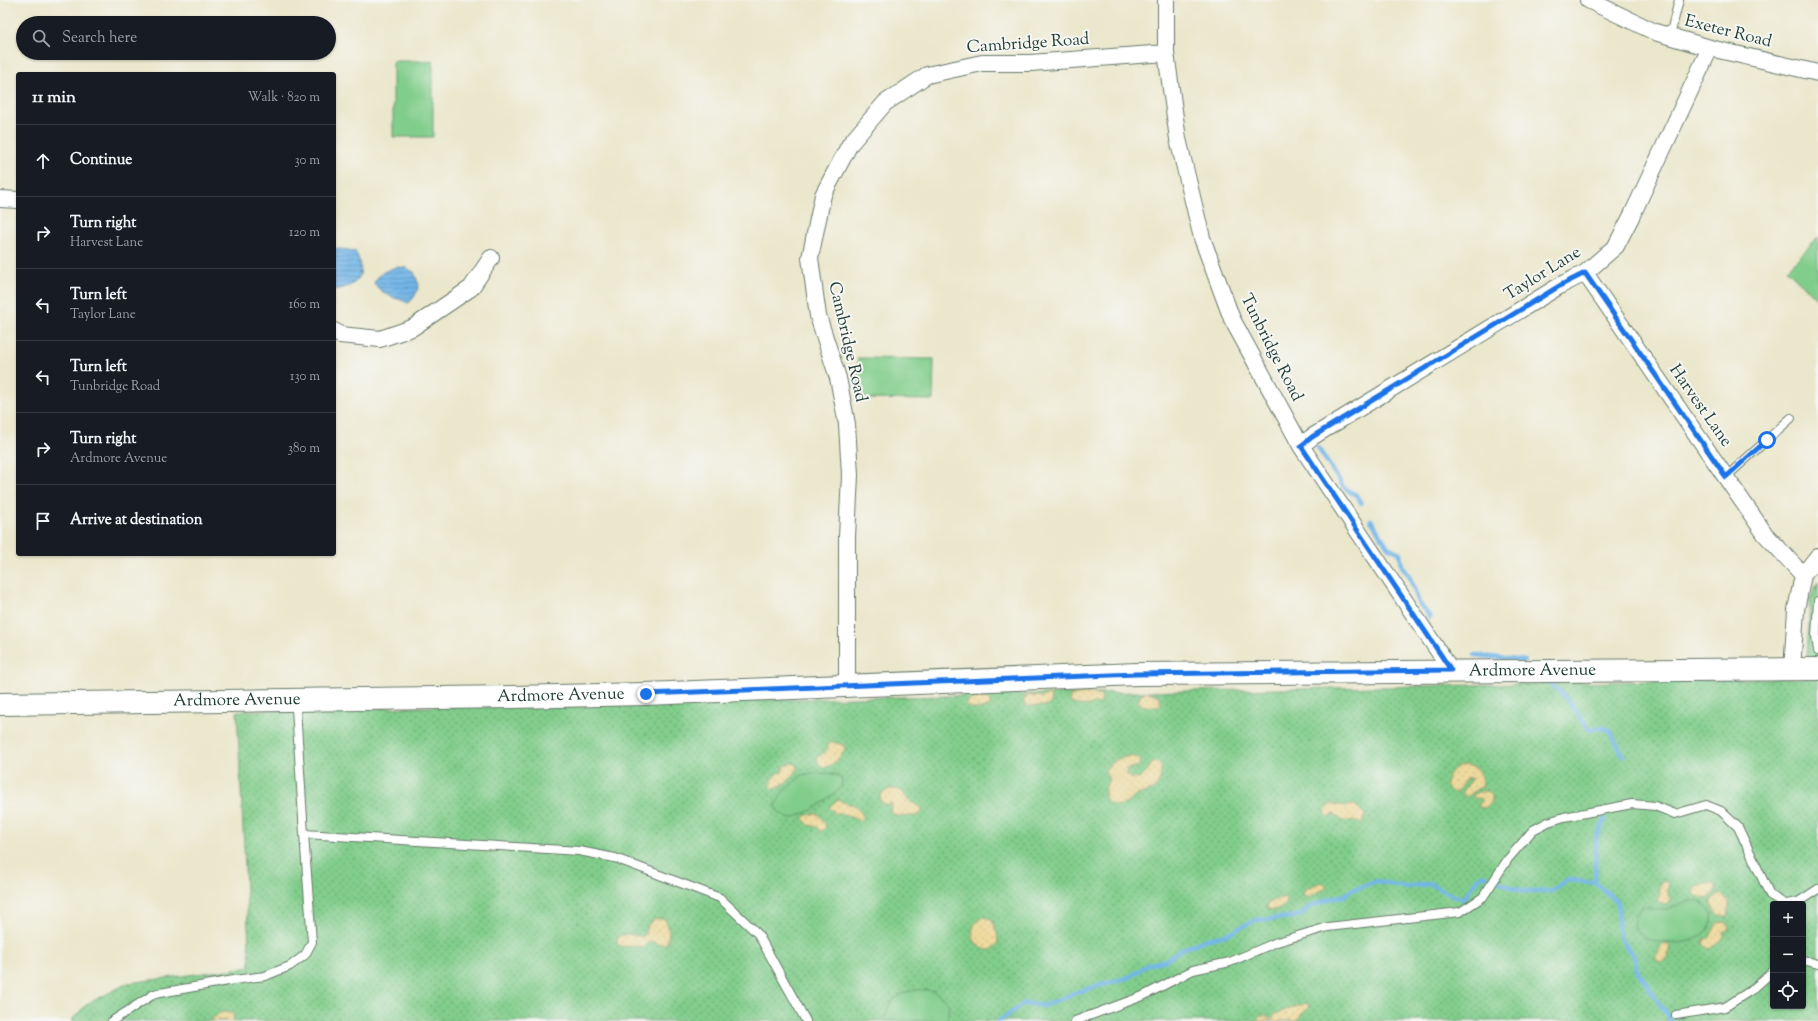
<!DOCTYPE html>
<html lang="en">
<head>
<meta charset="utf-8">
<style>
	:root { --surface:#171b24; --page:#20242c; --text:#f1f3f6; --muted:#9ea1a6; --line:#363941 }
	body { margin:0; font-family:"Sorts Mill Goudy",serif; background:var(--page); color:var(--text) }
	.controls { position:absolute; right:12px; bottom:12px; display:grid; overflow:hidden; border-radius:4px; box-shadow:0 1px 3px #0004 }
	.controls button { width:36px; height:36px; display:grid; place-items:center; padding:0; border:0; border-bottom:1px solid var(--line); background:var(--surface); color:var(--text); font:20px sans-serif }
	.stop { position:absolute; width:12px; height:12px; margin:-9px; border:3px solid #1a73e8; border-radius:50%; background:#fff }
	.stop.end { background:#1a73e8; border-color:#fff; box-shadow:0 1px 4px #0008 }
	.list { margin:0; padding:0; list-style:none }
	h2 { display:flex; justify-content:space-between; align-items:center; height:52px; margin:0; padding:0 16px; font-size:17px }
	h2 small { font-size:13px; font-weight:400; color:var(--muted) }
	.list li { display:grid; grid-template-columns:26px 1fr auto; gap:12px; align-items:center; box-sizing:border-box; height:72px; padding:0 16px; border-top:1px solid var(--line) }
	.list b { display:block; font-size:15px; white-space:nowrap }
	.list p { margin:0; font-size:13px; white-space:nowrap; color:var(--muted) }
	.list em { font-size:13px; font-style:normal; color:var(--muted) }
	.icon { flex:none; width:22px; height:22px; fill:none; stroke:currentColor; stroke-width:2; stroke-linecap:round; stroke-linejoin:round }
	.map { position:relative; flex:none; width:1818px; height:1021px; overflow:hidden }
	.search { position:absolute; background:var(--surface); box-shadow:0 1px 3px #0004; left:16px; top:16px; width:320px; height:44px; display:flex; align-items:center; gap:10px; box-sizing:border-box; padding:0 14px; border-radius:22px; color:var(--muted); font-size:15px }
	.panel { position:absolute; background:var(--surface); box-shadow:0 1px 3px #0004; left:16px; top:72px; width:320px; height:484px; border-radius:4px }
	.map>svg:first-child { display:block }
	.grass { fill:url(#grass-dots); stroke:#508560; fill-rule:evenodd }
	.sand { fill:url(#sand-dots); stroke:#868c69 }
	.pitch { fill:#81cd8b; stroke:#508560 }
	.water { fill:url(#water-rules); stroke:#48798e }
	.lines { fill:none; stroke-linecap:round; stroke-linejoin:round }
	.stream { stroke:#72b5e8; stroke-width:4.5 }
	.lane-casing { stroke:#667869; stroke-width:10 }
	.street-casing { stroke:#667869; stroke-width:18 }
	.secondary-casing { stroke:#667869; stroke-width:24 }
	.lane { stroke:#fff; stroke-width:8 }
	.street { stroke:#fff; stroke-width:16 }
	.secondary { stroke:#fff; stroke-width:22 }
	.route { stroke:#1a73e8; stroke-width:5 }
	.labels { text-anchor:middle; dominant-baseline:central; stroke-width:4; stroke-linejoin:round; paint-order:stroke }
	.street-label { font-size:17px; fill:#1f3d34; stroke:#f6f6f2 }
</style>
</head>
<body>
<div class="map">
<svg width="1818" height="1021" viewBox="0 0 1818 1021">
	<defs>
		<pattern id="grass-dots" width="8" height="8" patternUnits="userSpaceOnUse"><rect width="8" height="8" fill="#81cd8b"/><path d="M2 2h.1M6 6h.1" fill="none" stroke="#69a872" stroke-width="1.8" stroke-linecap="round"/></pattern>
		<pattern id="sand-dots" width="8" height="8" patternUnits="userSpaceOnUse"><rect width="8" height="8" fill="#eeda9e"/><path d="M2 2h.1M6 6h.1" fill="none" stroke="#ccbc89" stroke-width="1.8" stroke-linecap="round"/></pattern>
		<pattern id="water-rules" width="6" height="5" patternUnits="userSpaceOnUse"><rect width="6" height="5" fill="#72b5e8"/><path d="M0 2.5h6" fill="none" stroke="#5d94bd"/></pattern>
	</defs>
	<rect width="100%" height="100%" fill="#f6f6f2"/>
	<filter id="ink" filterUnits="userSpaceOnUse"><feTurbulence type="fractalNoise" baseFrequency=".025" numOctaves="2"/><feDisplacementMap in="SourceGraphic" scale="8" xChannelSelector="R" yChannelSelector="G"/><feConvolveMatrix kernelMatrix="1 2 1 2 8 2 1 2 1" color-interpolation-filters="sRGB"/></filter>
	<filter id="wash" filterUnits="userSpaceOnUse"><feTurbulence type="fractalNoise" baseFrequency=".012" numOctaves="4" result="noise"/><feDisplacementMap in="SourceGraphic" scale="16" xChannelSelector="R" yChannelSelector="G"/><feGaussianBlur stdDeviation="0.9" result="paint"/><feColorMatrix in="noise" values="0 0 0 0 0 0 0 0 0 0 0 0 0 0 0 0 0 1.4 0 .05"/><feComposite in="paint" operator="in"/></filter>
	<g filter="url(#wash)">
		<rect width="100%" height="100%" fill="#ebe7cc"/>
		<!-- grass -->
		<path class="grass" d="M 1818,582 L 1818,1021 L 71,1021 L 87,1004 L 128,983 L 250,967 L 237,711 L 1806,678 L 1810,599 ZM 1773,904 L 1803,904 L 1803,1006 L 1773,1006 Z"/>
		<!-- sand -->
		<path class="sand" d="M 1147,691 L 1159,696 L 1161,703 L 1158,707 L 1144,706 L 1138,702 L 1141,694 Z
			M 1091,693 L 1102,696 L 1101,702 C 1094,706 1077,707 1070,702 L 1070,696 Z
			M 1027,695 L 1042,697 L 1049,695 L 1051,697 L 1051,703 L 1047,706 L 1026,706 L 1023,701 Z
			M 978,698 L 986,698 L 990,701 L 990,707 L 975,709 L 967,707 L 967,703 L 971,699 Z
			M 832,742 L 844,745 L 845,750 C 840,758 826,776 817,761 L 818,756 C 823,755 829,750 828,745 Z
			M 1132,756 L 1140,759 L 1140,763 L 1137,767 L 1126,769 L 1127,775 L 1130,778 L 1139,779 L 1146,773 L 1152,763 L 1156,762 L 1161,765 C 1162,772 1160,780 1157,786 C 1153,792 1144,792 1138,795 C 1133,797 1130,802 1125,804 C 1116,808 1105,805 1105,794 C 1104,788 1107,784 1109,779 L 1105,772 C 1109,761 1120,757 1132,756 Z
			M 791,763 L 796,764 L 798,767 C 795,777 783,786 773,789 L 771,787 C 771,779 774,774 782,772 L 784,767 Z
			M 1464,765 C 1477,765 1483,775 1483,787 L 1478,788 L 1467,797 L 1462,794 L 1462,791 L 1467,786 L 1472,779 L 1470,778 L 1465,780 L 1457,792 L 1452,793 L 1445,786 C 1449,775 1451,767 1464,765 Z
			M 890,789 C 905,788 902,795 911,802 C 914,804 919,806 922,808 L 922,812 L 917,816 C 906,815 898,820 890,811 L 892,803 L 887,805 L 881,802 L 880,794 Z
			M 1487,791 L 1492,795 L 1492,802 L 1486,808 L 1480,807 L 1478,804 L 1482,802 L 1482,799 L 1474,798 L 1473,795 L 1478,792 Z
			M 837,800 L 856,806 L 862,814 L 862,819 L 860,821 L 844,814 L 836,814 L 829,807 Z
			M 1332,804 L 1347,806 L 1355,805 L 1365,815 L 1362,824 L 1353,820 C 1345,823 1340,820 1335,814 L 1329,817 L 1325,813 L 1326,808 Z
			M 815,813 C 821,815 824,821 826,827 L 821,832 L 817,827 L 809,825 L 804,820 L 805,816 Z
			M 1663,880 L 1668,883 L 1668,896 L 1672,899 L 1666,904 L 1660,903 L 1657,899 L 1660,895 L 1659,885 Z
			M 1322,882 L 1327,886 L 1324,890 L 1319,891 L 1308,898 L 1303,894 L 1305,889 Z
			M 1704,884 L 1714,884 L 1717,889 L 1708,899 L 1702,898 L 1694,894 L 1696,886 Z
			M 1720,894 C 1733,899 1729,906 1727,916 L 1718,916 L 1711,904 L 1712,899 Z
			M 1284,897 L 1288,900 C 1286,909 1274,912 1267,908 L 1268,903 Z
			M 983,917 L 991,919 L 997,932 L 998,944 L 991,950 C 972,950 965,926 983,917 Z
			M 655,919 L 665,919 C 670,929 670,934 666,944 L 658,944 L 650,941 L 643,947 C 635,945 625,948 618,945 L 617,940 L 619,936 L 628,934 L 643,937 L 648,925 Z
			M 1725,922 L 1729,925 L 1728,930 L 1723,932 L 1724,937 C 1720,943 1715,944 1710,949 L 1706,947 L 1703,944 L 1705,939 L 1710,937 L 1717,923 Z
			M 1667,944 L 1670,946 L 1667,958 L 1661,963 L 1656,960 L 1656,955 L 1659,952 L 1659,948 L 1663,945 Z
			M 1306,1003 L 1310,1007 L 1301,1015 L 1298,1021 L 1256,1021 L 1260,1016 L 1267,1016 L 1270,1020 L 1275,1014 Z
			M 221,1012 L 231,1012 L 233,1014 L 234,1021 L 210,1021 Z"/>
		<!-- pitch -->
		<path class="pitch" d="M 393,61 L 433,61 L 433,137 L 393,137 Z
			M 1818,237 L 1818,296 L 1816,298 L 1787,270 Z
			M 858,358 L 934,359 L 933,400 L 858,399 Z
			M 816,773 C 827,774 836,771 842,781 L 841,788 L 814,809 L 793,818 L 788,818 L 780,813 L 777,810 L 776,804 L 783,792 L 802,775 Z
			M 1691,901 C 1705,901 1717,911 1710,926 C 1701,947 1658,947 1641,935 C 1629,927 1633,913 1644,906 C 1652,908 1662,912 1670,909 C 1679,906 1679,902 1691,901 Z
			M 914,990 C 932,989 937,991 949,1005 L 947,1021 L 885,1021 C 886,1003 897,994 914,990 Z"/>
		<!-- water -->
		<path class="water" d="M 334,248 L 355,251 C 367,274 360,286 334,290 Z
			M 397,267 L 406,268 L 414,272 L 419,285 L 415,296 L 409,303 C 396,298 382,295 374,283 C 379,273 386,270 397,267 Z"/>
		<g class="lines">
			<!-- stream -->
			<path class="stream" d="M 1318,448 L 1344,488 L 1356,495 L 1361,503
				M 1371,520 L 1388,547 L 1400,553 L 1402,566 L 1409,575 L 1419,603 L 1430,617
				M 1475,655 L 1525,661
				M 1550,683 L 1566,698 L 1589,729 L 1603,728 L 1609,730 L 1623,755
				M 1605,819 L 1596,838 L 1595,882 L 1616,901 L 1619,908 L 1618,930 L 1622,940 L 1635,959 L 1637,970 L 1671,1021
				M 1500,882 L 1515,889 L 1532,892 L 1552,891 L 1565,881 L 1570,880 L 1586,882 L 1595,882
				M 999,1021 L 1025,1003 L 1043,1006 L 1080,991 L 1130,977 L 1147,965 L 1166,960 L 1180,950 L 1204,940 L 1225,935 L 1256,920 L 1294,917 L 1303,913 L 1309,907 L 1335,897 L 1344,896 L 1352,890 L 1377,881 L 1404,887 L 1431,884 L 1447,893 L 1463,899 L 1480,876 L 1486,876"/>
		</g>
	</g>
	<g filter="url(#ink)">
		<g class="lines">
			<!-- lane casing -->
			<g class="lane-casing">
				<path id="lane" d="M 1670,36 L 1679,0
					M 1726,477 L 1791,418
					M 1818,601 L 1816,636 L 1818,651
					M 296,709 L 304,834 L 579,851 L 615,858 L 720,898 L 758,934 L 806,1021
					M 1786,904 L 1798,902 L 1818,889
					M 1803,960 L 1818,964
					M 1676,1015 L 1725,1007 L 1753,989 L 1773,971
					M 112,1021 L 154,994 L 234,980 L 265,976 L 290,966 L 305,955 L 312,942 L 304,834
					M 1075,1021 L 1143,996 L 1193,970 L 1230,962 L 1277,942 L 1328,927 L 1460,912 L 1483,897 L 1508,859 L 1533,830 L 1548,822 L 1564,817 L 1632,804 L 1655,806 L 1675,814 L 1706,805 L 1721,811 L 1738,827 L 1770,895 L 1785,904"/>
			</g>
			<!-- street casing -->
			<g class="street-casing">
				<path id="street" d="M 1166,0 L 1166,53 L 1178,139 L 1202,238 L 1232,319 L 1301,446 L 1451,670
					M 1588,0 L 1655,32 L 1710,48 L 1818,73
					M 0,199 L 18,200
					M 1585,273 L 1765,534 L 1803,575
					M 334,331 L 340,335 L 380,339 L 412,328 L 471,288 L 491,258
					M 1301,446 L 1312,437 L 1561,285 L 1585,273 L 1616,246 L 1632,215 L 1710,48
					M 1792,669 L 1796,610 L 1803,575 L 1818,556
					M 847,686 L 847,537 L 850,475 L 847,424 L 838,378 L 818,316 L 810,258 L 823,195 L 850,144 L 885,103 L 927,75 L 982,63 L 1030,63 L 1166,53"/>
			</g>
			<!-- secondary casing -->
			<g class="secondary-casing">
				<g id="secondary">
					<path id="s1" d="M 0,704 L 513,697 L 645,694 L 1137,674 L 1818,669"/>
				</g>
			</g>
			<!-- lane -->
			<use href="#lane" class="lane"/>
			<!-- street -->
			<use href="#street" class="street"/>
			<!-- secondary -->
			<use href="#secondary" class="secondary"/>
		</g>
	</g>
	<g class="lines" filter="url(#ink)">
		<!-- route -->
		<path class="route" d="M 646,694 L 1136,674 L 1451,670 L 1301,446 L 1312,437 L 1561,285 L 1585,273 L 1726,477 L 1767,440"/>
	</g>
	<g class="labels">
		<!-- street labels -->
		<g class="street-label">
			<text transform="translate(1728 32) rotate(14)">Exeter Road</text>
			<text transform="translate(1028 44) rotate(-4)">Cambridge Road</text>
			<text transform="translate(1543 274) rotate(-32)">Taylor Lane</text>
			<text transform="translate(847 342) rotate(77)">Cambridge Road</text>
			<text transform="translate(1271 348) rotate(63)">Tunbridge Road</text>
			<text transform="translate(1700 406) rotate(55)">Harvest Lane</text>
			<text stroke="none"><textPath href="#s1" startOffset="1533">Ardmore Avenue</textPath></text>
			<text stroke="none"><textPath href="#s1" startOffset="561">Ardmore Avenue</textPath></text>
			<text stroke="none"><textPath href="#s1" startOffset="237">Ardmore Avenue</textPath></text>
		</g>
	</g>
</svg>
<div class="controls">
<button>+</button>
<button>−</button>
<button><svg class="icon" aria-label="locate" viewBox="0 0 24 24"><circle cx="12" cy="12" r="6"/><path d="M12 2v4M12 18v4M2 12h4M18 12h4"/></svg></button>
</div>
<div class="stop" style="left:1767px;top:440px"></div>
<div class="stop end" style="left:646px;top:694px"></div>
<div class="search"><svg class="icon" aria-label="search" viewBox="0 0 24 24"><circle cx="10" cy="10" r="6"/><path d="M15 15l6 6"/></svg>Search here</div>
<section class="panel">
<h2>11 min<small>Walk · 820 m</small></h2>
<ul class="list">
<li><svg class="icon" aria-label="ahead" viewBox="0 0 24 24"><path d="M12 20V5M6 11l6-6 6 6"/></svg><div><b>Continue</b></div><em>30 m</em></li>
<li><svg class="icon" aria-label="right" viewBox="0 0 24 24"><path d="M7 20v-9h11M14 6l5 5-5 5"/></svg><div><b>Turn right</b><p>Harvest Lane</p></div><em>120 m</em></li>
<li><svg class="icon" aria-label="left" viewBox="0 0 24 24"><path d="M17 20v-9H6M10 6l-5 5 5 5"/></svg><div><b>Turn left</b><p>Taylor Lane</p></div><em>160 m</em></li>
<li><svg class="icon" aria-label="left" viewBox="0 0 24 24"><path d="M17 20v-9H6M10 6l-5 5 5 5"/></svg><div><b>Turn left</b><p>Tunbridge Road</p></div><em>130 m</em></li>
<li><svg class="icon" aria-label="right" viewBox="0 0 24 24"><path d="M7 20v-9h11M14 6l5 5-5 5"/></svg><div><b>Turn right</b><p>Ardmore Avenue</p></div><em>380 m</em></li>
<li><svg class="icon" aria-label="arrive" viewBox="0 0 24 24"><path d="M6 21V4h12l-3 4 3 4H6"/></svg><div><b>Arrive at destination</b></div></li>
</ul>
</section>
</div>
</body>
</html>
